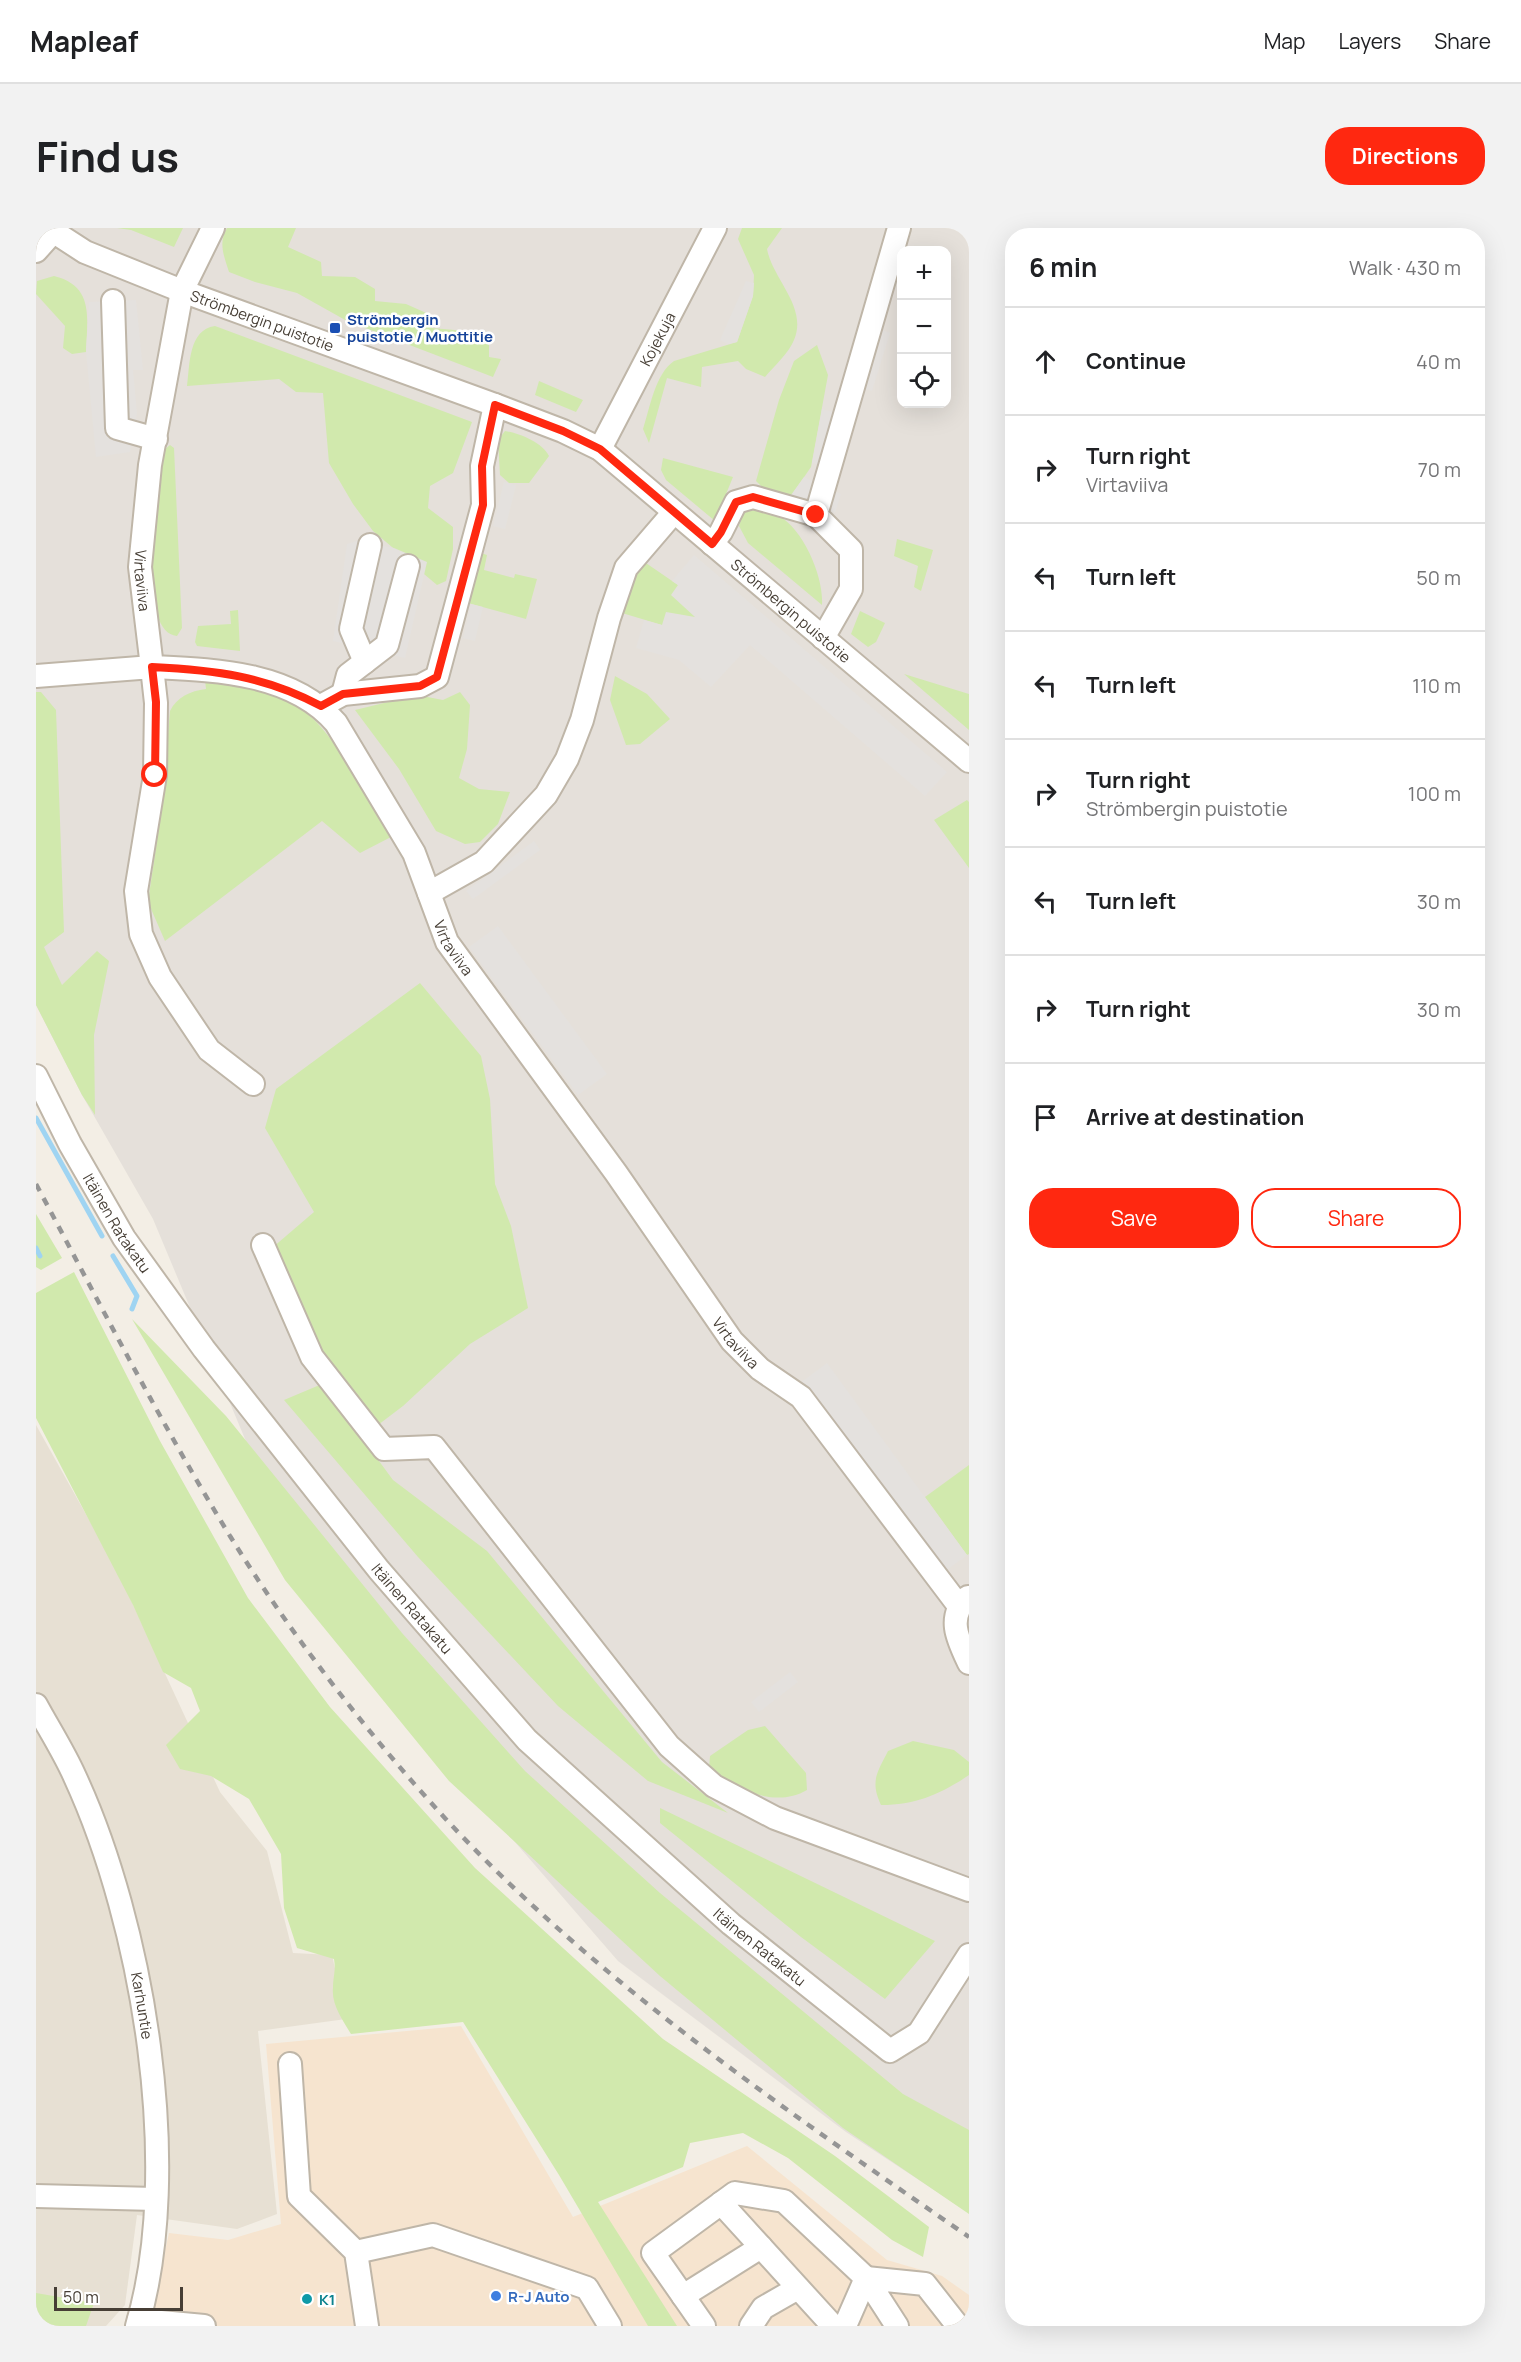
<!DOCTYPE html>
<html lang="en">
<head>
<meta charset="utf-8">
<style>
	:root { --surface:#fff; --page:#f2f2f2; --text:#202124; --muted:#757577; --line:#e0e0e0; --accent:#ff2810 }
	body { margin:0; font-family:Manrope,sans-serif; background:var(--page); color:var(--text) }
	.controls { position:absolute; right:18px; top:18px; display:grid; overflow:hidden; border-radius:12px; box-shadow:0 6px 24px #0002 }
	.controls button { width:54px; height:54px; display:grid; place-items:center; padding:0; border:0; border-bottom:2px solid var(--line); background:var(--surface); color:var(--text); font:30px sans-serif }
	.scale { position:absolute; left:18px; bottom:15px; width:129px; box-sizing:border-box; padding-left:6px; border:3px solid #463e35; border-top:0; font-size:16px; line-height:21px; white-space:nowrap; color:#463e35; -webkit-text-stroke:4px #fff; paint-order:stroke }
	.stop { position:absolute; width:18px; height:18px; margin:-14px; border:4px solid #ff2810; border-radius:50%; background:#fff }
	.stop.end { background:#ff2810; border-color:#fff; box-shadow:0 2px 6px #0008 }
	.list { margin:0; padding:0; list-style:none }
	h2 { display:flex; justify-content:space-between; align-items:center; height:78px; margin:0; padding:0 24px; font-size:26px }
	h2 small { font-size:20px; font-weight:400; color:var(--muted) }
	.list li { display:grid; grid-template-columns:39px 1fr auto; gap:18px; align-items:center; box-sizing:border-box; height:108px; padding:0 24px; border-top:2px solid var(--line) }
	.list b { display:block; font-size:22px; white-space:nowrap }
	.list p { margin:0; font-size:20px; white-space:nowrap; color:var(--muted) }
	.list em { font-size:20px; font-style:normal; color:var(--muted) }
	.actions { display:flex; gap:12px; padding:18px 24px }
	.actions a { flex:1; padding:14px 0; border:2px solid var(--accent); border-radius:24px; text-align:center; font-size:21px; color:var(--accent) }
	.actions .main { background:var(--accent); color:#fff }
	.icon { flex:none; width:33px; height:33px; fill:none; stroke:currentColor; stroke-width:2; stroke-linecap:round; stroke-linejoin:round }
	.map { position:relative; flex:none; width:933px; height:2098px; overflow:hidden; border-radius:24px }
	header { display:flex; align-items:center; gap:36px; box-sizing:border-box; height:84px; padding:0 30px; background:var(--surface); border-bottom:2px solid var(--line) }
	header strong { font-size:28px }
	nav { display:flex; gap:33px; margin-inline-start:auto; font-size:21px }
	.intro { display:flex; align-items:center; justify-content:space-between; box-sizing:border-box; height:144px; padding:0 36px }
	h1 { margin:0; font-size:42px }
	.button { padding:15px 27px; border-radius:24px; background:var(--accent); color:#fff; font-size:21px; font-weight:700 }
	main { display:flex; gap:36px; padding:0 36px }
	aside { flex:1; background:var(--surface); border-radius:24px; box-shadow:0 6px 24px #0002 }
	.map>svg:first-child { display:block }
	.residential { fill:#e7e0d3 }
	.commercial { fill:#f6e4cf }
	.industrial { fill:#e5e0da; fill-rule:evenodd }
	.green { fill:#d1e9ad }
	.parking { fill:#e4e1de }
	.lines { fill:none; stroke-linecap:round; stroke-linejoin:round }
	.stream { stroke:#9fd4f2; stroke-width:5 }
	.minor-casing { stroke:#bfb6a8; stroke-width:26 }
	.minor { stroke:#fff; stroke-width:22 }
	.rail { stroke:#959595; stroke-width:4.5; stroke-dasharray:8 8; stroke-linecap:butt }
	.route { stroke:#ff2810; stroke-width:8 }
	.transit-dot { fill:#1a4fb4; stroke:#fff; stroke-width:2 }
	.shop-dot { fill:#3f7fe0; stroke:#fff; stroke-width:2 }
	.culture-dot { fill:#0f9aa8; stroke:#fff; stroke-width:2 }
	.labels { text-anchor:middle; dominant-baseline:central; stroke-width:5; stroke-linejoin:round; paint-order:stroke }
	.transit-label { font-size:15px; font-weight:bold; fill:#164399; stroke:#fff; text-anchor:start }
	.street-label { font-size:15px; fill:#463e35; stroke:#fff }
	.shop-label { font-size:15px; font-weight:bold; fill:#366cbe; stroke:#fff; text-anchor:start }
	.culture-label { font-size:15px; font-weight:bold; fill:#0d838f; stroke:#fff; text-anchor:start }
</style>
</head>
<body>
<header>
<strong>Mapleaf</strong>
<nav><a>Map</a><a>Layers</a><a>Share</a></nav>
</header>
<div class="intro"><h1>Find us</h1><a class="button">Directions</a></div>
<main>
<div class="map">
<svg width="933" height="2098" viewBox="0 0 933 2098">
	<rect width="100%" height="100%" fill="#f3eee5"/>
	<!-- residential -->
	<path class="residential" d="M 0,1197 L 80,1340 L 184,1564 L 231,1623 L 257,1725 L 296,1727 L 310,1791 L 222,1803 L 241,1986 L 201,2001 L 101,1987 L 89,2077 L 70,2098 L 0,2098 Z"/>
	<!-- commercial -->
	<path class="commercial" d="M 425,1798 L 537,1989 L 711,1918 L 851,2032 L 906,2048 L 933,2067 L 933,2098 L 112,2098 L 133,2005 L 192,2012 L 245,1996 L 230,1816 Z"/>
	<!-- industrial -->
	<path class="industrial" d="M 0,0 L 933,0 L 933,1985 L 810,1904 L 582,1733 L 283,1388 L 117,991 L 46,867 L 0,777 ZM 866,22 L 910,22 L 910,176 L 866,176 Z"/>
	<!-- green -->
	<path class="green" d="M 81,0 L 147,0 L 138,19 L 95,2 Z
		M 191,0 L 260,0 L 252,19 L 285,34 L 286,48 L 319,49 L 339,61 L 339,73 L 370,76 L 397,88 L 396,100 L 430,103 L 453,117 L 453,129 L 465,131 L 457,149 L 311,93 L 261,65 L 219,54 L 193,44 C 188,28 182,15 191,0 Z
		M 706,0 L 746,0 L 731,21 C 737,52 772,79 758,112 C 753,125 738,138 729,149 L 710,141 L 702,133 L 666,139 L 665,159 L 631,150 L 613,215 L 607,201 C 614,180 619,146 638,133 L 701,114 L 717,68 L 718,47 L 702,11 Z
		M 18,48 C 59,58 51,91 50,124 L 36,126 L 27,120 L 29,98 L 0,66 L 1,53 Z
		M 179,98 L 436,194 L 417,245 L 394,258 L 392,280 L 417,299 L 417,321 L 410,353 L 401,357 L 337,303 L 317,276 L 293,235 L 287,165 L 260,164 L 243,151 L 151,158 C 154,137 152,102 179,98 Z
		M 781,117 L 792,147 L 775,239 L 753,271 L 730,263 L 720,253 L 743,172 L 758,133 Z
		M 503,153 L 547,172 L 540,184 L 499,167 Z
		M 469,203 C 483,205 506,214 513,228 L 493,255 L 473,255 L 464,247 L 462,212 Z
		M 134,217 L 138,220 L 146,400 L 141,408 C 97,404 124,251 129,221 Z
		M 627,230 L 697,249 L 679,293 L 630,252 L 625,242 Z
		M 723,282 C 729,284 737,284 742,287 C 768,302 788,349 786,377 L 712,315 L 703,298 L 708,283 Z
		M 861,311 L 897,322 L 885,363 L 878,359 L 882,338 L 858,328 Z
		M 439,323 L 451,327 L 448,342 L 478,350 L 479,346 L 501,351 L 490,391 L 432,375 Z
		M 607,333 L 642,357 L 660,390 L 626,397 L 586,385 L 599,345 Z
		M 202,382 L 204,423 L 161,418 L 159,414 L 162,398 L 195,396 L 194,383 Z
		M 824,383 L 849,395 L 840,414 L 832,419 L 815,406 Z
		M 868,446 L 933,466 L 933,502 Z
		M 579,448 L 611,466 L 634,491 L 604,516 L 590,517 L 574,472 Z
		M 169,452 C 202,459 240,463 269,484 C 297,504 338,577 355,609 L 324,625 L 286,593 L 129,713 L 112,674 L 125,585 L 134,483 C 141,469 154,463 170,461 Z
		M 0,464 L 5,464 L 20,482 L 28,704 L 8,719 L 26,757 L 61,723 L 73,733 L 58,807 L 59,887 L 46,867 L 0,777 Z
		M 424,464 L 434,477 L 431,521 L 423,550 L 443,561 L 474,564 L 462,596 L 444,614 L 429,616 L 400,603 L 363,541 L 319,482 L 381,467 L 407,472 Z
		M 931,572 L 933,574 L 933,640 L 898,592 Z
		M 384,755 L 445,828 L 454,871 L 459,956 L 475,998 L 492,1080 L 434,1116 L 367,1178 L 338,1200 L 284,1122 L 236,1020 L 278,984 L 229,900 L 240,861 Z
		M 0,986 L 26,1030 L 5,1042 L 0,1039 Z
		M 38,1044 L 124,1213 L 212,1370 L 294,1479 L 439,1640 L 627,1811 L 799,1928 L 893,1999 L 887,2029 L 856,2012 L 752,1930 L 707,1905 L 654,1915 L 647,1939 L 562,1974 L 641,2098 L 612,2098 L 523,1947 L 427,1794 L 315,1806 C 307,1793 295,1776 297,1760 C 297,1749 300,1743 298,1731 L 261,1720 L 248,1680 L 245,1626 L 213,1571 L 175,1548 L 144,1541 L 130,1517 L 164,1483 L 155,1460 L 127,1444 L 97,1377 L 0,1190 L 0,1065 Z
		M 96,1091 L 190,1188 L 366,1405 L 489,1543 L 624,1665 L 867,1866 L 933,1902 L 933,1986 L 807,1900 L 624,1748 L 413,1553 L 249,1352 Z
		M 286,1156 L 357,1252 L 451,1323 L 626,1534 L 692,1585 L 612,1553 L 522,1478 L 382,1329 L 248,1172 Z
		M 933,1237 L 933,1326 L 931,1327 L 889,1269 Z
		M 729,1498 L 770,1545 L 771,1562 C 739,1581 699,1561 673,1540 L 674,1528 L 712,1502 Z
		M 877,1513 L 918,1522 L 933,1534 L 933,1547 C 905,1566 880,1577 845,1577 C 834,1553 841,1545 852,1523 Z
		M 624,1580 L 899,1713 L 849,1771 L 765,1709 L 624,1595 Z
		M 0,2065 L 58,2075 L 50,2098 L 0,2098 Z"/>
	<!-- parking -->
	<path class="parking" d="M 710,53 L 718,55 L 717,68 L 701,114 L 692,116 L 684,112 Z
		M 100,72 L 107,142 L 97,142 L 101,185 L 94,224 L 60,229 L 50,124 L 53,74 Z
		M 842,100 L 854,105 L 836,163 L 824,159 Z
		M 786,181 L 801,185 L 787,237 L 776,235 Z
		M 768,249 L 805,266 L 799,285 L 755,267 Z
		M 468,254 L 480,257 L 469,301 L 457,298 Z
		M 321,313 L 358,320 L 391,334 L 369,430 L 297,413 L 311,316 Z
		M 658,327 L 911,544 L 889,568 L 714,417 L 675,459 L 643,432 L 600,420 L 608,392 L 626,397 L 630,384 L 659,389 L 635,367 L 642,357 L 636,353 Z
		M 435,376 L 447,379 L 439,413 L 427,410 Z
		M 498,613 L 504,622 L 437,671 L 430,663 Z
		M 462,698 L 571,846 L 542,867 L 433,719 Z
		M 791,1135 L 931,1327 L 892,1356 L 752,1164 Z
		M 754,1444 L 762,1454 L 723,1484 L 715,1474 Z"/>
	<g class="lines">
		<!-- stream -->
		<path class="stream" d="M 0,890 L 66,1008
			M 0,1020 L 4,1028
			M 77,1028 L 101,1068 L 96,1081"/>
		<!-- minor casing -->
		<g class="minor-casing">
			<g id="minor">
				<path id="s1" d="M 12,0 L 49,24 L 146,63 L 459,177 L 527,203 L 564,221 L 933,533"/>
				<path id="s2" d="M 177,0 L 146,63 L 114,237 L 104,339 L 116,439 C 179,442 256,444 300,495 L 378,625 L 411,714 L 580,945 L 696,1113 L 724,1141 L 765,1169 L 923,1378"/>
				<path d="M 0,23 L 17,4"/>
				<path d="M 77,73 L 81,200 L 120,211"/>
				<path id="s3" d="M 564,221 L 679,0"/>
				<path d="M 676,316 L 685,304 L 700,274 L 717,269 L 780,287"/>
				<path d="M 787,410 L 815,361 L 815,322 L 780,287 L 863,0"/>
				<path d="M 329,434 L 315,401 L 334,317"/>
				<path d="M 0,448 L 116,439 L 120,475 L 119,547 L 100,663 L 105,706 L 124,749 L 173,822 L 217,856"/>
				<path d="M 307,466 L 312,447 L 351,417 L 372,338"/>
				<path d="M 285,478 L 307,466 L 384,458 L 401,449 L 447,277 L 446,238 L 459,177"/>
				<path d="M 393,665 L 448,634 L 510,567 L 531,531 L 546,492 L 573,390 L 590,340 L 638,284"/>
				<path id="s4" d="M 0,848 L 34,916 L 88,1010 L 168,1121 L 343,1342 L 491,1512 L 695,1696 L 854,1823 L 883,1805 L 933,1727"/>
				<path d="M 227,1017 L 276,1129 L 348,1221 L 398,1219 L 633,1518 L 678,1558 L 739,1590 L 933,1662"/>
				<path d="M 932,1369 C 910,1389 922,1412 933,1435"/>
				<path id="s5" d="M 0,1477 C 13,1501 28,1524 39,1549 C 107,1696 148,1941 101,2098"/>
				<path d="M 254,1836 L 263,1968 L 320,2024 L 331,2098"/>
				<path d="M 0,1968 L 119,1971"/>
				<path d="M 685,1975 L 797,2098"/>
				<path d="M 320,2024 L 397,2007 L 551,2060 L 574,2098"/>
				<path d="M 647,2068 L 725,2019"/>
				<path d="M 103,2092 L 168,2098"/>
				<path d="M 668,2098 L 617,2025 L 699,1965 L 748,1973 L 830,2050 L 809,2098"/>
				<path d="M 715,2098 L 727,2080 L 762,2060"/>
				<path d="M 861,2098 L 830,2050 L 889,2056 L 922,2098"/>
			</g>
		</g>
		<!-- minor -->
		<use href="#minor" class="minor"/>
		<!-- rail -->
		<path class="rail" d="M 0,956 C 63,1074 124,1194 194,1308 C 253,1404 331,1505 407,1588 C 557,1751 752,1884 933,2009"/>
	</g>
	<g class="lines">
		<!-- route -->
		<path class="route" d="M 119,547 L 120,474 L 116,439 C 179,442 229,448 285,478 L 307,466 L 384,458 L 401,449 L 447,277 L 446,238 L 459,177 L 527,203 L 564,221 L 676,316 L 685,304 L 700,274 L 717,269 L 780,287"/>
	</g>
	<!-- markers -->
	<rect class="transit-dot" x="293" y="94" width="12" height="12" rx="3"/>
	<circle class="shop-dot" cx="460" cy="2068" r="6"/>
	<circle class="culture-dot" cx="271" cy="2071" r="6"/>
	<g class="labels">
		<!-- transit labels -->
		<g class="transit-label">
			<text x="311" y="91">Strömbergin<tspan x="311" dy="17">puistotie / Muottitie</tspan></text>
		</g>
		<!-- street labels -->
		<g class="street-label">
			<text stroke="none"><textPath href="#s1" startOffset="234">Strömbergin puistotie</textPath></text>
			<text stroke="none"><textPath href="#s3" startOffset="124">Kojekuja</textPath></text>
			<text stroke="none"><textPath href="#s2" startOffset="363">Virtaviiva</textPath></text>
			<text stroke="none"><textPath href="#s1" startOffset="846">Strömbergin puistotie</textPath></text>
			<text stroke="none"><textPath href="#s2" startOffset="903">Virtaviiva</textPath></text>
			<text stroke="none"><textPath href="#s4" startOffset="168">Itäinen Ratakatu</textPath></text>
			<text stroke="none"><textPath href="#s2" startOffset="1389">Virtaviiva</textPath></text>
			<text stroke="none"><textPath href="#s4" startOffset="654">Itäinen Ratakatu</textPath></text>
			<text stroke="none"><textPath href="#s4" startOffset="1140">Itäinen Ratakatu</textPath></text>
			<text stroke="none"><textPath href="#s5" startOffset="321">Karhuntie</textPath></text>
		</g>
		<!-- shop labels -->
		<g class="shop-label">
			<text x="472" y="2068">R-J Auto</text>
		</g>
		<!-- culture labels -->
		<g class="culture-label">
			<text x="283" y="2071">K1</text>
		</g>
	</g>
</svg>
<div class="controls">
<button>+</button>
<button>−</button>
<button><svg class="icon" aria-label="locate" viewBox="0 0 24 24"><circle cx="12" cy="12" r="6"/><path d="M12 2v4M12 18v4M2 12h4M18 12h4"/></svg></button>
</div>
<div class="scale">50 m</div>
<div class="stop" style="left:119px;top:547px"></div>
<div class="stop end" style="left:780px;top:287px"></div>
</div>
<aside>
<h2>6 min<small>Walk · 430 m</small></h2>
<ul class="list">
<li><svg class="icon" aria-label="ahead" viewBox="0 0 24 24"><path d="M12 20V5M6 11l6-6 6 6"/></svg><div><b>Continue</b></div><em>40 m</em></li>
<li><svg class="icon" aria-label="right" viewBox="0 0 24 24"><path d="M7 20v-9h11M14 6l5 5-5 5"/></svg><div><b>Turn right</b><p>Virtaviiva</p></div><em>70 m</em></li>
<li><svg class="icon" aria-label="left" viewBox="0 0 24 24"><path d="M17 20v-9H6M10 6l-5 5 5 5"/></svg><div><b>Turn left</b></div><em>50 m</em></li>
<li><svg class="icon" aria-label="left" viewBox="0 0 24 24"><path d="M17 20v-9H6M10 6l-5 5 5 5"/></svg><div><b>Turn left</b></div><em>110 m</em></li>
<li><svg class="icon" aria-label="right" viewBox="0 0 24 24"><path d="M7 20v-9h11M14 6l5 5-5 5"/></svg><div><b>Turn right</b><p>Strömbergin puistotie</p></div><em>100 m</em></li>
<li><svg class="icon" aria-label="left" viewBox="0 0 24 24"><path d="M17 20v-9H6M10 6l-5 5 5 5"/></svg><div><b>Turn left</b></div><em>30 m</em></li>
<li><svg class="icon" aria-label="right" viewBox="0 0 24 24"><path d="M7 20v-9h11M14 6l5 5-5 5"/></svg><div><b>Turn right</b></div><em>30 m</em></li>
<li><svg class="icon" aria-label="arrive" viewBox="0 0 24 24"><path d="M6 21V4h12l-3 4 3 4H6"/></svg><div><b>Arrive at destination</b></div></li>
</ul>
<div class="actions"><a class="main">Save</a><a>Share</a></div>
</aside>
</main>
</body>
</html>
